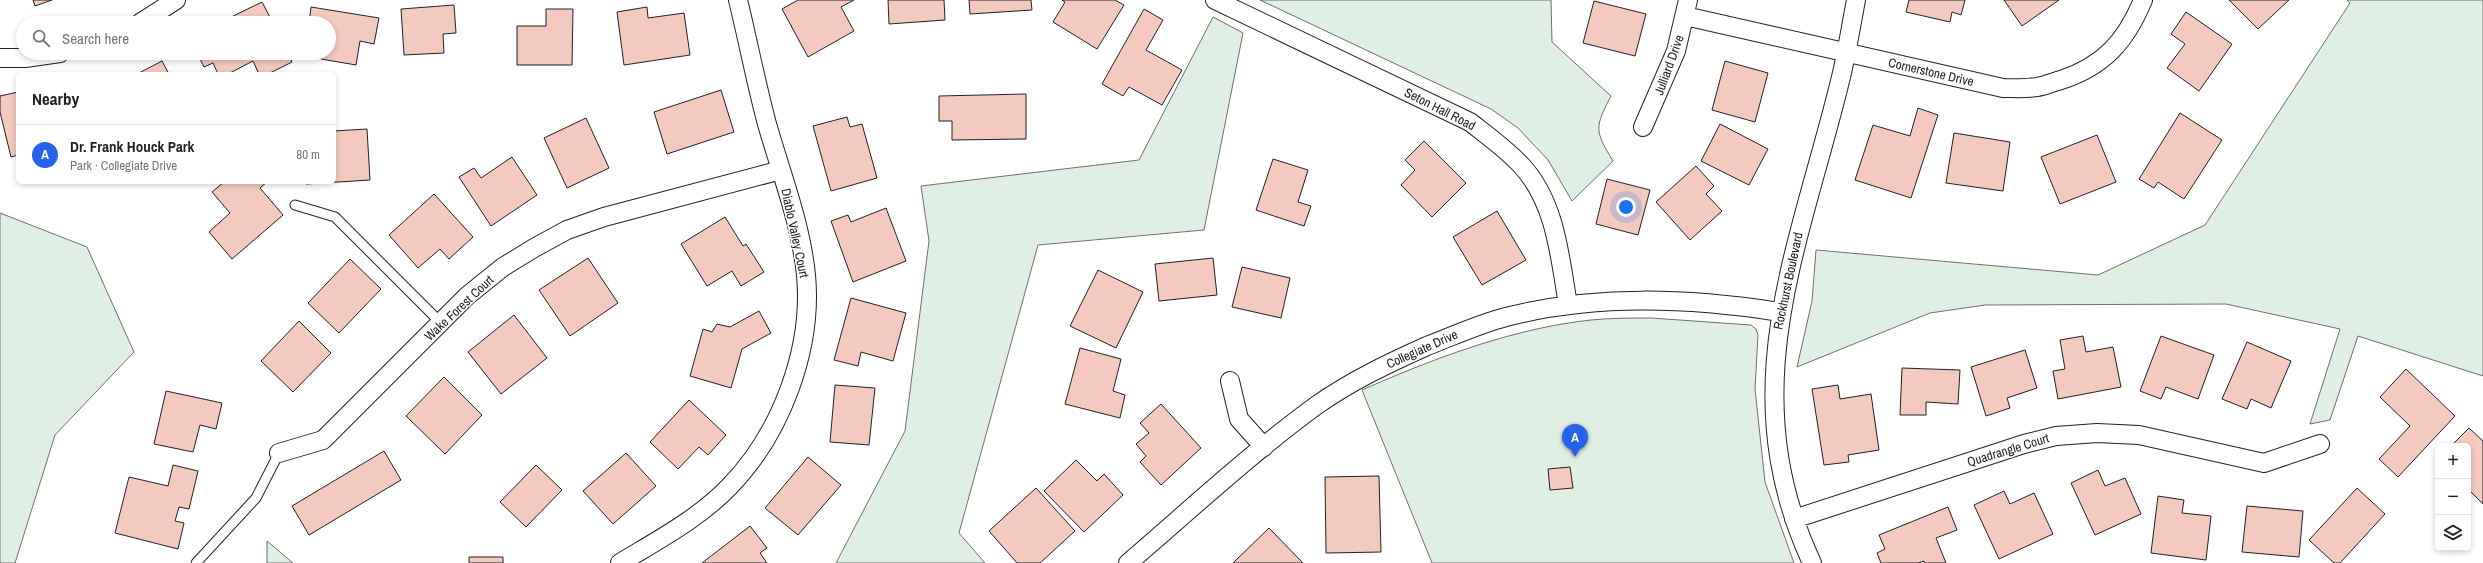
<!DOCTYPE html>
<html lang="en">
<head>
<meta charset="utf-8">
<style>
	:root { --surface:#fff; --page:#f6f6f6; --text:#222; --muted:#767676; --line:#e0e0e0; --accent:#2563eb }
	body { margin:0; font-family:"Archivo Narrow",sans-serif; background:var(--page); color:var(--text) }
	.controls { position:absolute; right:12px; bottom:12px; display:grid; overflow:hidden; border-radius:6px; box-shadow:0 2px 6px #0003 }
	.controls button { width:36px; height:36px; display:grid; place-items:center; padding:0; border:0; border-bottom:1px solid var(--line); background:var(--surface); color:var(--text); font:20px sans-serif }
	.you { position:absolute; left:1626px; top:207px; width:14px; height:14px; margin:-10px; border:3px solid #fff; border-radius:50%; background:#1a73e8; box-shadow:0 0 0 6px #1a73e833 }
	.badge { display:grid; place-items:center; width:26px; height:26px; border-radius:50%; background:var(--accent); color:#fff; font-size:13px; font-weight:700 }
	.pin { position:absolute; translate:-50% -33px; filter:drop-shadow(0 1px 2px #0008) }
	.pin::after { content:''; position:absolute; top:21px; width:14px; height:12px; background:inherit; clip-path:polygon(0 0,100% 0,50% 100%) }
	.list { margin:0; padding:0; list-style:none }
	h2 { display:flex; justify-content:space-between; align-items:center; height:52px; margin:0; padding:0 16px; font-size:17px }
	h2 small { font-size:13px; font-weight:400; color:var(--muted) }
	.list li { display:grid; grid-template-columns:26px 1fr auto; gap:12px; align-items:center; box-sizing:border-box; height:60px; padding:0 16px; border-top:1px solid var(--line) }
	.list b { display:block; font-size:15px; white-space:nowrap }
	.list p { margin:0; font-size:13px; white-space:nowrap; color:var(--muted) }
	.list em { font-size:13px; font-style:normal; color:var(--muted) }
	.icon { flex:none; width:22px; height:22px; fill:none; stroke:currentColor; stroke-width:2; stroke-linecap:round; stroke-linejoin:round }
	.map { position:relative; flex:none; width:2483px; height:563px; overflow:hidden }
	.search { position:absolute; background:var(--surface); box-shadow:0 2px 6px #0003; left:16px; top:16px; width:320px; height:44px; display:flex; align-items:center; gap:10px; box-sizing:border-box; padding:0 14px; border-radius:22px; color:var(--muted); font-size:15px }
	.panel { position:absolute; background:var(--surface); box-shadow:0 2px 6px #0003; left:16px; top:72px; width:320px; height:112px; border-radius:6px }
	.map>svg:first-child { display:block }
	.green { fill:#e0efe3; stroke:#6f6f6f }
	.building { fill:#f3c9c0; stroke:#222 }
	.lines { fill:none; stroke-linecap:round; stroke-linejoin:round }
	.lane-casing { stroke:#222; stroke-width:11 }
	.street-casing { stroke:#222; stroke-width:20 }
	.lane { stroke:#fff; stroke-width:9 }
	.street { stroke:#fff; stroke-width:18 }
	.labels { text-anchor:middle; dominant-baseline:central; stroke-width:3; stroke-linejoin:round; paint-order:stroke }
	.street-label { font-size:13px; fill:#222; stroke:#fff }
</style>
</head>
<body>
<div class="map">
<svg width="2483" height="563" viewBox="0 0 2483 563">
	<rect width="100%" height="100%" fill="#fff"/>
	<!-- green -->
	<path class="green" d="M 1260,0 L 1551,0 L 1552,42 L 1611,96 C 1595,127 1594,130 1613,161 L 1572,201 L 1548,160 L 1518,128 L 1491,109 Z
		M 2347,0 L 2483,0 L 2483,376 L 2358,336 L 2330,420 L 2310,424 L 2340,329 L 2226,304 L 1985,305 L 1930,313 L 1797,367 L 1812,301 L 1816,250 L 2098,275 L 2205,225 L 2350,3 Z
		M 1213,17 L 1243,33 L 1204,230 L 1038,245 L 959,533 L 985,563 L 836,563 L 905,431 L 929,241 L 921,186 L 1139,160 Z
		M 0,213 L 87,247 L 134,352 L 55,435 L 15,563 L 0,563 Z
		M 1651,318 L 1751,325 L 1756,329 L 1758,335 L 1755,389 L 1765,482 L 1794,563 L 1432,563 L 1362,390 C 1432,359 1514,328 1591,320 C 1611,318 1631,318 1651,318 Z
		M 267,541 L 293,563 L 267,563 Z"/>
	<!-- building -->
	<path class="building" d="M 33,0 L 52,0 L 35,6 Z
		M 798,0 L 854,0 L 841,7 L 854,31 L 808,57 L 782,9 Z
		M 888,0 L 944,0 L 945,20 L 889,24 Z
		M 969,0 L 1031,0 L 1032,10 L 970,14 Z
		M 1062,0 L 1115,0 L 1124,5 L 1097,49 L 1053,22 L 1065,2 Z
		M 1909,0 L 1965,0 L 1961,15 L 1952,12 L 1950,22 L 1906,12 Z
		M 2004,0 L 2059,0 L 2022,26 Z
		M 2229,0 L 2289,0 L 2258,29 Z
		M 1594,1 L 1646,14 L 1635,56 L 1583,43 Z
		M 262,2 L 273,23 L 219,23 Z
		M 454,5 L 456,33 L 443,34 L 444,53 L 404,55 L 401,9 Z
		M 311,7 L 379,18 L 374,44 L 360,41 L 356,65 L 321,59 L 322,53 L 329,53 L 329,23 L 309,23 Z
		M 647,7 L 648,18 L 684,13 L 690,55 L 624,65 L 617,12 Z
		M 546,9 L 573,9 L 572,65 L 517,65 L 517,26 L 546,26 Z
		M 1144,9 L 1163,20 L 1146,50 L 1182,70 L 1162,105 L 1129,87 L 1123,96 L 1102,84 Z
		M 2186,12 L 2232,44 L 2199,91 L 2167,68 L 2185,44 L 2171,34 Z
		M 197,53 L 287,53 L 292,62 L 268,74 L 259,74 L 253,61 L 228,74 L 218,74 L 213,63 L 204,67 Z
		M 162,61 L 169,74 L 137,74 Z
		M 1725,61 L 1768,73 L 1755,122 L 1712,110 Z
		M 721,90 L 734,132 L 667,154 L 654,112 Z
		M 18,92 L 18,155 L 11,157 L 0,112 L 0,96 Z
		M 1026,94 L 1026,139 L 952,140 L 952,121 L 939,121 L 939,96 Z
		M 1918,108 L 1938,115 L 1911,198 L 1855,180 L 1873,125 L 1910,136 Z
		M 2180,113 L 2222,140 L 2184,199 L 2158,182 L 2154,188 L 2139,179 Z
		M 847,117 L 850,127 L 862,124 L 877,178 L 831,191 L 813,126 Z
		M 586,118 L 609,168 L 567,188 L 544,138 Z
		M 1720,124 L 1768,149 L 1749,185 L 1701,161 Z
		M 367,129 L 370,180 L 306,184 L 305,182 L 334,182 L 334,131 Z
		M 1954,133 L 2010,142 L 2003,191 L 1946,183 Z
		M 2097,135 L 2116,182 L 2060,204 L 2041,157 Z
		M 1424,141 L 1466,183 L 1432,217 L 1401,185 L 1415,170 L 1405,160 Z
		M 512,157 L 537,195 L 491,226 L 459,177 L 474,168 L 481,178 Z
		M 1273,159 L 1308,170 L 1298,202 L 1311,206 L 1304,226 L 1256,210 Z
		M 1696,166 L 1714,186 L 1706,194 L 1722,211 L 1690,240 L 1656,202 Z
		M 1607,179 L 1650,190 L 1638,235 L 1596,224 Z
		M 224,182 L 267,182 L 260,188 L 283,215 L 232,259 L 209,232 L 230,213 L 212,192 Z
		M 434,194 L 473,237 L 449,259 L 440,249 L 418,268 L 389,235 Z
		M 886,208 L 906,261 L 853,282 L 831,221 L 848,215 L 851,222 Z
		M 1497,211 L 1526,260 L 1482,285 L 1453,237 Z
		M 725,217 L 743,246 L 746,244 L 764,272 L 741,286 L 732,271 L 707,286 L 681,244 Z
		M 588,258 L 618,303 L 570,336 L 539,290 Z
		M 1213,258 L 1217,295 L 1159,301 L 1155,264 Z
		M 350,259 L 381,289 L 339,333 L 308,303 Z
		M 1242,267 L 1290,278 L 1281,318 L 1232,307 Z
		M 1098,270 L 1143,292 L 1116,348 L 1070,326 Z
		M 851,298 L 906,313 L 893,361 L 861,352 L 858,366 L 834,360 Z
		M 759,311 L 771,333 L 742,349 L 731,388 L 690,376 L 703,329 L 712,332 L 717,324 L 730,327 Z
		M 514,315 L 547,358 L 501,394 L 468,352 Z
		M 299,321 L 331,353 L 293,392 L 261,361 Z
		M 2083,336 L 2086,352 L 2113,347 L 2121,387 L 2058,399 L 2053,371 L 2065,369 L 2060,340 Z
		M 2161,336 L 2214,355 L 2198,399 L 2166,387 L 2161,399 L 2140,391 Z
		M 2247,342 L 2291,361 L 2271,408 L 2251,399 L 2247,409 L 2222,399 Z
		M 1080,348 L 1121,359 L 1113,391 L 1125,395 L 1120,418 L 1065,404 Z
		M 2025,350 L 2037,388 L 2007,398 L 2010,408 L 1986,416 L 1971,367 Z
		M 1902,368 L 1960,370 L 1958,404 L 1926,402 L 1926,415 L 1900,415 Z
		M 2406,369 L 2455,416 L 2398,477 L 2379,459 L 2410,426 L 2380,397 Z
		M 444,377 L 482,415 L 445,454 L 406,416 Z
		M 835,385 L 875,388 L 869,445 L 830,442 Z
		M 1838,385 L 1840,399 L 1871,394 L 1879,450 L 1848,455 L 1849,462 L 1824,465 L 1812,389 Z
		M 166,391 L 222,403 L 216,429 L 200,425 L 193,452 L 154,444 Z
		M 689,400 L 726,435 L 708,455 L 699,447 L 678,469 L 650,442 Z
		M 1161,404 L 1201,448 L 1161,485 L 1140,462 L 1146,456 L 1136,444 L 1149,433 L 1140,423 Z
		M 2469,428 L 2483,441 L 2483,504 L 2468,489 L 2468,446 L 2451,446 Z
		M 384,451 L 401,480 L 309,535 L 292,506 Z
		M 626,453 L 656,486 L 613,524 L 583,491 Z
		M 808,457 L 841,485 L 798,535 L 765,508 Z
		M 1076,460 L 1097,481 L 1104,474 L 1123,495 L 1084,532 L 1044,491 Z
		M 173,465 L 198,471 L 189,509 L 179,507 L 175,521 L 184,523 L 178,549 L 115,533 L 129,477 L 168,486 Z
		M 536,465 L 562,490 L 526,527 L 500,502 Z
		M 1570,467 L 1573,488 L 1550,490 L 1548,469 Z
		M 2098,470 L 2105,486 L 2125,478 L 2141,514 L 2095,535 L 2071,483 Z
		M 1379,476 L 1381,552 L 1326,553 L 1325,477 Z
		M 1036,488 L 1075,531 L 1040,563 L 1017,563 L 989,531 Z
		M 2357,488 L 2385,514 L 2340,563 L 2334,563 L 2309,540 Z
		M 2004,491 L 2010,504 L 2034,493 L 2053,534 L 1999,559 L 1974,505 Z
		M 2158,496 L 2184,500 L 2182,513 L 2211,516 L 2206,560 L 2151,553 Z
		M 2247,506 L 2303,511 L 2299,557 L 2242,552 Z
		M 1948,507 L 1957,530 L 1936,538 L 1946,563 L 1925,563 L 1924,561 L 1918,563 L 1881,563 L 1877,553 L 1885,549 L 1879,535 Z
		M 750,526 L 767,548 L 760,553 L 767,563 L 702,563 Z
		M 1269,528 L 1303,563 L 1233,563 Z
		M 469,557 L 503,557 L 503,563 L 469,563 Z"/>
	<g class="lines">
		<!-- lane casing -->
		<g class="lane-casing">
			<path id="lane" d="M 295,205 L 335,217 L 441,323
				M 196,563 L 256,498 L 279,453"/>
		</g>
		<!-- street casing -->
		<g class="street-casing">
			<path id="street" d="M 1215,0 L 1470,122 C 1488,136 1506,149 1521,165 C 1556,202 1560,258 1568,305
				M 1685,16 L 2003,88 C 2014,88 2026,89 2037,87 C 2045,86 2053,82 2061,80 C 2104,66 2126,41 2143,0
				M 140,23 L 176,0
				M 0,58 L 25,58 L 60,53
				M 1643,127 L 1676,51 L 1688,0
				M 1230,381 L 1239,419 L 1264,447
				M 279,453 L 323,440 L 467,296 L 503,267 L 534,248 L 567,230 L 604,217 L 781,170
				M 1794,519 L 2024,444 L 2056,436 L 2097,433 L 2139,435 L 2264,463 L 2320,444
				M 620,563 C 658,540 698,519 729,487 C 781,434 813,349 806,275 C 801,224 781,173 767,124 C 756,83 748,41 738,0
				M 1128,563 C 1190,510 1251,453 1317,405 C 1351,381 1389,363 1427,346 C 1453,336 1479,324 1506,317 C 1596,294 1689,298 1780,312
				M 1812,563 C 1731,389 1800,247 1841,77 C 1847,52 1851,26 1856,0"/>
		</g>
		<!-- lane -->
		<use href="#lane" class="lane"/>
		<!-- street -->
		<use href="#street" class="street"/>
	</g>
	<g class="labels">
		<!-- street labels -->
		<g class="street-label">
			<text transform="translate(1669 65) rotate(-70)">Julliard Drive</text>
			<text transform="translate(1931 72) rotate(13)">Cornerstone Drive</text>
			<text transform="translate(1440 109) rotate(27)">Seton Hall Road</text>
			<text transform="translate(795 233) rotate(78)">Diablo Valley Court</text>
			<text transform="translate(1788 281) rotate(-78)">Rockhurst Boulevard</text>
			<text transform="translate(459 308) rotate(-43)">Wake Forest Court</text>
			<text transform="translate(1422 349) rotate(-24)">Collegiate Drive</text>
			<text transform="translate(2008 450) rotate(-17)">Quadrangle Court</text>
		</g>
	</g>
</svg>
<div class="controls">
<button>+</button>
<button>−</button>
<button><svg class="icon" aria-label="layers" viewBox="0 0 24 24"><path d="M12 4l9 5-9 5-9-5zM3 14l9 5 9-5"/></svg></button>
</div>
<div class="you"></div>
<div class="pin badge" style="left:1575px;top:457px">A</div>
<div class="search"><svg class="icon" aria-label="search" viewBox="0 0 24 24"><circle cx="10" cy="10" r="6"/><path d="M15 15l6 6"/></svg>Search here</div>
<section class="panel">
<h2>Nearby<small></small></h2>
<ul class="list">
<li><span class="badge">A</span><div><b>Dr. Frank Houck Park</b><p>Park · Collegiate Drive</p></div><em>80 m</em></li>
</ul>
</section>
</div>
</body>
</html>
